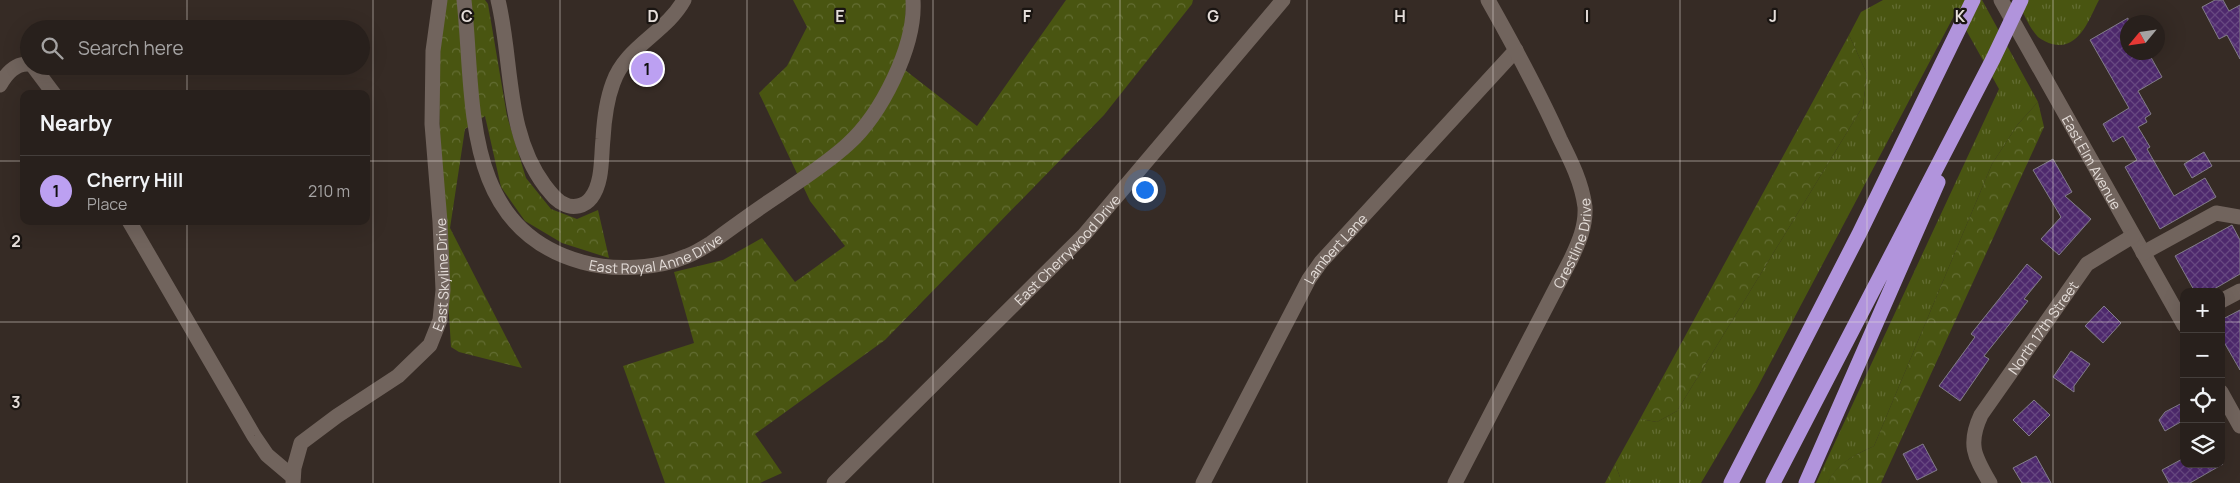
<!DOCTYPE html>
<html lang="en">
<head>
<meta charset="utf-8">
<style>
	:root { --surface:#28201c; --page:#302825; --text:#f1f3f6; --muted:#a5a3a3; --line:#443e3b; --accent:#bca0f2 }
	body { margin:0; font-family:Manrope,sans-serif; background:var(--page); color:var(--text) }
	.controls { position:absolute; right:15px; bottom:15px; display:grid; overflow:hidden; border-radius:10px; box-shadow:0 5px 20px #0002 }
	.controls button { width:45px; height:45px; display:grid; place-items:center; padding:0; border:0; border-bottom:1px solid var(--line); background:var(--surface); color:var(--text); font:25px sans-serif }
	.compass { position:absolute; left:2120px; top:15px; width:45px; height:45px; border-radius:50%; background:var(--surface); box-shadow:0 5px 20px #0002; rotate:241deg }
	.you { position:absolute; left:1144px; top:189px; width:18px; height:18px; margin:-12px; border:4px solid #fff; border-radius:50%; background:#1a73e8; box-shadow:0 0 0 8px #1a73e833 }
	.badge { display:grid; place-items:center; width:32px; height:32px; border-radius:50%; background:var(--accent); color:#111; font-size:16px; font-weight:700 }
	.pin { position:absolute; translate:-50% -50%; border:2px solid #fff; box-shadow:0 1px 5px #0006 }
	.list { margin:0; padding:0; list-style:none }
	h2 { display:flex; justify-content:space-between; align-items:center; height:65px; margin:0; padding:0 20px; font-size:21px }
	h2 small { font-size:16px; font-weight:400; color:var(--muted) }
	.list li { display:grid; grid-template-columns:32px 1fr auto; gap:15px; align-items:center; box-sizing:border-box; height:70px; padding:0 20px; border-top:1px solid var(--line) }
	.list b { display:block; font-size:19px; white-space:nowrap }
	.list p { margin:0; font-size:16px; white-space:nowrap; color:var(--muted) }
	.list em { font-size:16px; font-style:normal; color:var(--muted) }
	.icon { flex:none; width:28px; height:28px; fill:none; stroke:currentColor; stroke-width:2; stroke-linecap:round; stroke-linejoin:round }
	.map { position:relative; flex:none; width:2240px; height:483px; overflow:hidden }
	.search { position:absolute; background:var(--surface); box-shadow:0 5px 20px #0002; left:20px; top:20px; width:350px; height:55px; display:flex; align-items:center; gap:12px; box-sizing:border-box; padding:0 18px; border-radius:28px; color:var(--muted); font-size:19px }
	.panel { position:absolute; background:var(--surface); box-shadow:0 5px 20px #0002; left:20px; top:90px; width:350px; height:135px; border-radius:10px }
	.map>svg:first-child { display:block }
	.grass { fill:url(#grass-tufts) }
	.forest { fill:url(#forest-crowns) }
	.building { fill:url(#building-cross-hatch); stroke:#827d89 }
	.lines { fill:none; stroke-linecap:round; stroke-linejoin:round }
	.minor { stroke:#71645d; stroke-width:15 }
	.highway { stroke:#b194dc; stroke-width:15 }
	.grid { fill:none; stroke:#e5deda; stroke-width:1; stroke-opacity:0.55 }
	.labels { text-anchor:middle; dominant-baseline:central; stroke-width:4.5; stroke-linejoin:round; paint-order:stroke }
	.street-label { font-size:14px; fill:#e5deda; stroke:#1a1512 }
	.grid-label { font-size:16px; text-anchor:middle; font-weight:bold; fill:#e5deda; stroke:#1a1512; stroke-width:4.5; stroke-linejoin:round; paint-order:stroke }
</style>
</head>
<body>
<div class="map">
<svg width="2240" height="483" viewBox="0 0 2240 483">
	<defs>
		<pattern id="grass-tufts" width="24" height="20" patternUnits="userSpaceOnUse" patternTransform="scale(1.25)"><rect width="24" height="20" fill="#495511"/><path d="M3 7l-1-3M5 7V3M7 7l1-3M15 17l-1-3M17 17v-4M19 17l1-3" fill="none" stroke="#636d33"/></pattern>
		<pattern id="forest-crowns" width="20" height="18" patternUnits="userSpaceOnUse" patternTransform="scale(1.25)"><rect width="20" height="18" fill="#495511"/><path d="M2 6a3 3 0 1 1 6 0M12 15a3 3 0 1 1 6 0" fill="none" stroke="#636d33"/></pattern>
		<pattern id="building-cross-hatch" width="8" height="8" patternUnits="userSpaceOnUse" patternTransform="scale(1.25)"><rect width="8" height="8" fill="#4e296d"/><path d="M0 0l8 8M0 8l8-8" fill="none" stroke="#674881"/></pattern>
	</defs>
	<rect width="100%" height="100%" fill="#362b25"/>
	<!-- grass -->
	<path class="grass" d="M 1883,0 L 1982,0 L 2038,102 L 2018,124 L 1992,164 L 1874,446 C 1855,455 1837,463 1828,483 L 1816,483 L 1999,89 L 1956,12 L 1756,390 L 1701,483 L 1620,483 L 1620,477 L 1615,464 L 1640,419 L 1657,422 L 1677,411 L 1863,106 L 1867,74 L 1849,35 L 1861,12 Z
		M 2016,0 L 2099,0 C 2089,19 2079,51 2052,44 C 2048,43 2042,40 2038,37 C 2029,28 2023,11 2016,0 Z"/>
	<!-- forest -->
	<path class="forest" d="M 447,0 L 485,0 L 488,4 L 507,116 L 526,178 L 551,209 L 577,219 L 598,210 L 609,258 L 562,243 L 525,221 L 501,187 L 485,116 L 465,129 L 450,228 L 522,368 L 459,352 L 451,347 L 441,184 L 438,50 Z
		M 793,0 L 906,0 L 905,41 L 896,63 L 977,126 L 1066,0 L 1193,0 L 1192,4 L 1104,115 L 885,340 L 755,434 L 782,473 L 760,483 L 665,483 L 623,366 L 694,343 L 674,272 L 723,260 L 762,238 L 795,282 L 845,246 L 810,201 L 759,93 L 787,66 L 807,27 Z
		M 1849,35 L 1867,74 L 1863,106 L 1677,411 L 1657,422 L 1640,419 Z
		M 2038,102 L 2044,127 L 1881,483 L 1828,483 C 1837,462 1854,456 1874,446 L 1992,164 L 2018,124 Z
		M 1615,464 L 1620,477 L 1620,483 L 1605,483 Z"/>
	<!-- building -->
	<path class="building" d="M 2215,0 L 2223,0 L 2229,11 L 2240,5 L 2240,59 L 2227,35 L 2219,39 L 2202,7 Z
		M 2128,18 L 2128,52 L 2148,52 L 2162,77 L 2138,91 L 2151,114 L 2145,118 L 2147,122 L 2138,127 L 2150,147 L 2147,149 L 2174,196 L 2205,178 L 2216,197 L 2160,229 L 2125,167 L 2137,160 L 2123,136 L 2113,142 L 2103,124 L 2129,108 L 2090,40 Z
		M 2204,152 L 2212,166 L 2192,178 L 2184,164 Z
		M 2053,159 L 2072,192 L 2065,196 L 2091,219 L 2059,255 L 2041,239 L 2061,217 L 2033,170 Z
		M 2232,225 L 2240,240 L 2240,274 L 2209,292 L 2195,292 L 2175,256 Z
		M 2027,264 L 2042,277 L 2024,299 L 2028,301 L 1984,356 L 1989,359 L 1960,401 L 1939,386 L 1975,337 L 1971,334 Z
		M 2104,306 L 2121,323 L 2103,343 L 2085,326 Z
		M 2240,310 L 2240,370 L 2221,337 L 2221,320 Z
		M 2071,351 L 2090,364 L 2074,386 L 2074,392 L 2053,377 Z
		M 2034,400 L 2050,415 L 2029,436 L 2013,420 Z
		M 2184,402 L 2184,420 L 2165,431 L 2159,420 L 2165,412 Z
		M 1923,444 L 1937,470 L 1917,480 L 1903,454 Z
		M 2036,456 L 2051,483 L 2022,483 L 2013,468 Z
		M 2184,458 L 2184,464 L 2223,464 L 2190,483 L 2169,483 L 2162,470 Z"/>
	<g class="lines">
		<!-- minor -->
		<g class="minor">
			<path id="s1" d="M 464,0 C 475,100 460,228 582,262 C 613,271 657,269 687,256 C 695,253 703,248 711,243 C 733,227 756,210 779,195 C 802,179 826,164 847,145 C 881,115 916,46 913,0"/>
			<path d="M 498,0 C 513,62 505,133 545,186 C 551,193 556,201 564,204 C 573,209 585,206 591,198 C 603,183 601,157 603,139 C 604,121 607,99 613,83 C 626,46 666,33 684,0"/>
			<path id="s2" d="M 2001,0 L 2184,325"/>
			<path d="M 33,66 L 54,94"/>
			<path d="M 0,85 C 6,74 15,63 29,64"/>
			<path d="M 129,221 L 254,436 L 267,455 L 293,477"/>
			<path d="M 2143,253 L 2216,213 L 2240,217"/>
			<path d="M 2221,301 L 2240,291"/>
			<path d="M 2221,392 L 2240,426"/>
			<path id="s3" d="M 293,483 L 294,468 L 301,443 L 337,416 L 398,376 L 430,345 L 440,320 L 443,290 L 440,222 L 432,124 L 433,51 L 440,0"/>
			<path id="s4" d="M 834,483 L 1084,235 L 1283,0"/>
			<path id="s5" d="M 1203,483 L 1309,279 L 1321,262 L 1516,50"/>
			<path id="s6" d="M 1455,483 L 1571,259 C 1579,242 1586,226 1585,207 C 1582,183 1571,161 1560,139 C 1539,92 1514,46 1488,0"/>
			<path id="s7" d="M 1990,483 C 1975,457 1967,445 1981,415 L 2087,264 L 2133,236"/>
		</g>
		<!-- highway -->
		<path class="highway" d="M 1731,483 L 1859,234 L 1973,0
			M 1773,483 L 1993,59 L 2021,0
			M 1806,483 L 1938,182"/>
	</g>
	<!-- grid -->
	<path class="grid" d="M 187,0 L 187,29M 373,0 L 373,483M 560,0 L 560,483M 747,0 L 747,483M 933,0 L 933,483M 1120,0 L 1120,483M 1307,0 L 1307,483M 1493,0 L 1493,483M 1680,0 L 1680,483M 1867,0 L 1867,483M 2053,0 L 2053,483M 187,66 L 187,94M 0,161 L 24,161M 366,161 L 2240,161M 187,221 L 187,483M 0,322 L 2184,322M 2221,322 L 2240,322"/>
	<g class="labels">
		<!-- street labels -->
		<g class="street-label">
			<text stroke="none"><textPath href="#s2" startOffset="186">East Elm Avenue</textPath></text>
			<text stroke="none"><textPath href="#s6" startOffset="268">Crestline Drive</textPath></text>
			<text stroke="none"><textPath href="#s1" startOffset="388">East Royal Anne Drive</textPath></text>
			<text stroke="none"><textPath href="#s4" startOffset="330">East Cherrywood Drive</textPath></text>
			<text stroke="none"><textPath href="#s5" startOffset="270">Lambert Lane</textPath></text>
			<text stroke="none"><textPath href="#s3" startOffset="276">East Skyline Drive</textPath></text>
			<text stroke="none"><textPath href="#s7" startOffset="180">North 17th Street</textPath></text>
		</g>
	</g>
	<g class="grid-label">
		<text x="467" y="22">C</text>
		<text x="653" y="22">D</text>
		<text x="840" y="22">E</text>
		<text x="1027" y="22">F</text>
		<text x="1213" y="22">G</text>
		<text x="1400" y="22">H</text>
		<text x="1587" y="22">I</text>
		<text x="1773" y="22">J</text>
		<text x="1960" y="22">K</text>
		<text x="16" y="247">2</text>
		<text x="16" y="408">3</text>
	</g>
</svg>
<div class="controls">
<button>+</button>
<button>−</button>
<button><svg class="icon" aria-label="locate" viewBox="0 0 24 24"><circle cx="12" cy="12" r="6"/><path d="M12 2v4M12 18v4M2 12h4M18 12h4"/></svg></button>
<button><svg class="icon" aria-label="layers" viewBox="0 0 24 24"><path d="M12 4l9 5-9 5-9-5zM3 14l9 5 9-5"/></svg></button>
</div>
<svg class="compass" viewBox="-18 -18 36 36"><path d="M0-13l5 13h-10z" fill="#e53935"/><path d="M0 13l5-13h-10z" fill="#a5a3a3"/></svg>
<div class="you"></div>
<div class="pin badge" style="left:647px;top:69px">1</div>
<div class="search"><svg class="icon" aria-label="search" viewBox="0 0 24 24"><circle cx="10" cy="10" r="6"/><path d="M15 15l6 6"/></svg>Search here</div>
<section class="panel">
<h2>Nearby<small></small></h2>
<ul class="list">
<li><span class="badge">1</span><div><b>Cherry Hill</b><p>Place</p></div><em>210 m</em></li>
</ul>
</section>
</div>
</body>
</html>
